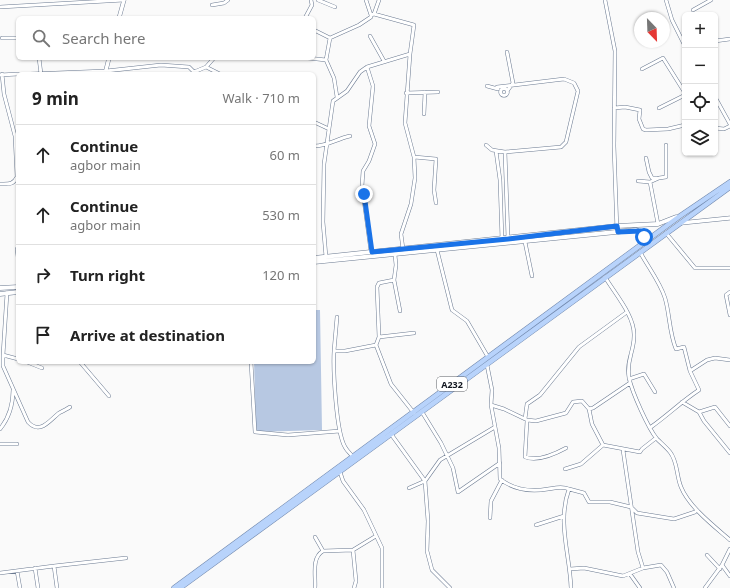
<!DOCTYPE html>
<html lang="en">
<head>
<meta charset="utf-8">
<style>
	:root { --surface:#fff; --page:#f2f2f2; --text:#222; --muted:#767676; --line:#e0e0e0 }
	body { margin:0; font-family:"Noto Sans",sans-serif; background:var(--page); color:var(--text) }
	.controls { position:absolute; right:12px; top:12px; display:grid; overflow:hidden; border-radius:6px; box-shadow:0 1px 3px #0004 }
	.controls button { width:36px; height:36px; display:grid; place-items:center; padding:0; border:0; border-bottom:1px solid var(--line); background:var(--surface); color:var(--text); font:20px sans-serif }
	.compass { position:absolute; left:634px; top:12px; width:36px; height:36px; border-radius:50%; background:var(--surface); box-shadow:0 1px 3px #0004; rotate:157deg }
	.stop { position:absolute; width:12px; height:12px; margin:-9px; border:3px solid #1a73e8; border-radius:50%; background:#fff }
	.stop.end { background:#1a73e8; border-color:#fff; box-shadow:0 1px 4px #0008 }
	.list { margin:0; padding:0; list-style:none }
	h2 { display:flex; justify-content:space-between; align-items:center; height:52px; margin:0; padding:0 16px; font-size:17px }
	h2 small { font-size:13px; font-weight:400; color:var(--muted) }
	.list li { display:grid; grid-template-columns:26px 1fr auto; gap:12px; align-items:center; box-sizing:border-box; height:60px; padding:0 16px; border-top:1px solid var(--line) }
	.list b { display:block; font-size:15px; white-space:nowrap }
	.list p { margin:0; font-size:13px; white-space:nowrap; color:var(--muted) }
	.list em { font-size:13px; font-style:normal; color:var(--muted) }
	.icon { flex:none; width:22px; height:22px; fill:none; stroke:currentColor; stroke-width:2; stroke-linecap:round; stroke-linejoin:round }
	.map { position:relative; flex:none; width:730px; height:588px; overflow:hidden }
	.search { position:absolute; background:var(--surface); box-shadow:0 1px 3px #0004; left:16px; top:16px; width:300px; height:44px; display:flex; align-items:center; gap:10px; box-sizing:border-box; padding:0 14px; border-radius:6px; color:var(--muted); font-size:15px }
	.panel { position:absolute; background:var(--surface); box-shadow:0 1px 3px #0004; left:16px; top:72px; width:300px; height:292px; border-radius:6px }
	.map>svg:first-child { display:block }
	.green { fill:#b7c8e2 }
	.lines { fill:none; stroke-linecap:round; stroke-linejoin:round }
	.minor-casing { stroke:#6b7a91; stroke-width:4 }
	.tertiary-casing { stroke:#6b7a91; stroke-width:4.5 }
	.secondary-casing { stroke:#6b7a91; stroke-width:5 }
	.trunk-casing { stroke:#738aae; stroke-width:5.5 }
	.minor { stroke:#fff; stroke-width:3 }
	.tertiary { stroke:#fff; stroke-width:3.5 }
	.secondary { stroke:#fff; stroke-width:4 }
	.trunk { stroke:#b8d3fb; stroke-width:4.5 }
	.route { stroke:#1a73e8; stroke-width:5 }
	.labels { text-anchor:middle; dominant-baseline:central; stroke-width:4; stroke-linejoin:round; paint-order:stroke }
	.shield { fill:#fff; stroke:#595d63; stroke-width:1 }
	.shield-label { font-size:9px; font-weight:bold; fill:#121720 }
</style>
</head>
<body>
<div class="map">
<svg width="730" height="588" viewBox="0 0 730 588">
	<rect width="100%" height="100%" fill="#fafafa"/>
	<!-- green -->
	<path class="green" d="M 314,310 L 320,310 L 322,430 L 256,432 L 254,362 L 314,362 Z"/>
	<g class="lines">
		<!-- minor casing -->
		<g class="minor-casing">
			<path id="minor" d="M 318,0 L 335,7
				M 366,0 L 371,15
				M 605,0 L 615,51 L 614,146 L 617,232
				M 666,0 L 672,20 L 685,46
				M 212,5 L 224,3 L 228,0
				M 0,7 L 124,0
				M 693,10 L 711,0
				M 374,14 L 379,0
				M 305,18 L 312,5 L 311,0
				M 314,30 L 330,38 L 359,25 L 371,17 L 371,15 L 374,14 L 414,25 L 410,54 L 405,123 L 414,157 L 415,178 L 411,204 L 401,234 L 403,249
				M 370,36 L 384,61
				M 2,38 L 18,38
				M 715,41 L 730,39
				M 39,58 L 41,74
				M 308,58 L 326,60 L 330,38
				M 326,60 L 334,78 L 337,97
				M 206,67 L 220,74
				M 367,67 L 373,86 L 369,126 L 375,144 L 369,161 L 363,171 L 362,186 L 371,252
				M 642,69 L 663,58 L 685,93
				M 30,74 L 106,71 L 161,65 L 189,67 L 194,72 L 206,67 L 214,58
				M 0,75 L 18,74
				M 487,86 L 498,89
				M500.5 92a3.5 3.5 0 1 1 7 0a3.5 3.5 0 1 1-7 0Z
				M 507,91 L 513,83 L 507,52
				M 406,93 L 438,92
				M 715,97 L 730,124
				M 614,108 L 625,107 L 640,110 L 639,119 L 643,129 L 646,130 L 668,129 L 685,125
				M 659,108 L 685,95
				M 424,114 L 425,92
				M 314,122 L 329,129
				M 715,128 L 724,129 L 730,126
				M 486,145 L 492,150 L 505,152 L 561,147 L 566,142 L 578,91 L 574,83 L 564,79 L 497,87
				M 314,146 C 328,146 336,139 350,136
				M 496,151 L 500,180 L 502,240
				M 505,152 L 508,238
				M 414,157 L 436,159 L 434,190 L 436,203
				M 646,158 L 649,172 L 652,178 L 657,178
				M 638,181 L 650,182
				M 0,184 C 9,184 13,185 17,177 L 15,136 L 4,94 L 2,74
				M 658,224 L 650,182 L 659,178 L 666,177 L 666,145
				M 666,233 L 695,268 L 730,268
				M 525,242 L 532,276
				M 17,249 L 18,257
				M 437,250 L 452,310 L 467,321 L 488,357
				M 640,252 C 648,267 660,282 665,298 C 670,315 669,332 676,349 L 684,347 L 690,371 L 699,390 C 682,401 668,415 651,427
				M 395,255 L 396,265 L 394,280 L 379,283 L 377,287 L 379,337 L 376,345 L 391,384 L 414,413
				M 326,257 L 323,222 L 324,164 L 333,101 L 347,91 L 360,72 L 367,67 L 410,54
				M 605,277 C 615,294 635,316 634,336 C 634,352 626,360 629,378 C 632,392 648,428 657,439 C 661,443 666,447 670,452 C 678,462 676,475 681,487 C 689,507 714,526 730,540
				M 394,280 L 400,311
				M 730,292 L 726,295 L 730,315
				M 7,293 L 3,355 L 18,359
				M 379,337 L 414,333
				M 334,351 L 337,317
				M 3,355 L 3,366 L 28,422 C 40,435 49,421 59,413 C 63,411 67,409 70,407
				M 27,362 L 42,368
				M 80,362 L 109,396
				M 251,362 L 255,432 L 288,435 L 340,431
				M 487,365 L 492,390 L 491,405 L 499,448 L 500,479 C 514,490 530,492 548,489 C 555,488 562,486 569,489 C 557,522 570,555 571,588
				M 690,371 L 707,360 L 715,358 L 730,360
				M 629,379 L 644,374 L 655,392
				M 630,383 L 593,408 L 589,409 L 592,424 L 603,445 L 640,452 L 642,449 L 656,438
				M 682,402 L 699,412 L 715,407 L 730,426
				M 491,405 L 504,409 L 525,419 L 527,404 L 540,395 L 579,347 L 627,312
				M 422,412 L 441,443 L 453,468 L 458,492 L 500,463
				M 699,412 L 704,421 L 730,453
				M 527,420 L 536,421 L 566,413 L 573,402 L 582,401 L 589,409
				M 527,421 L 525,457 C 538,462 555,454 566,448
				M 0,429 C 9,418 13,404 13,390
				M 391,434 L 425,481 L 428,521 L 427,551 L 432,570 L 450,588
				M 0,444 L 17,444
				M 623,450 L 638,552 L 643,568 L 661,565 L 667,572 L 674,588
				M 353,457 C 351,454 347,451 345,447 C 336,432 333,370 334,351 L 345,351 L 376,345
				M 565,469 L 581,464 L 603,445
				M 340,472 L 343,481 L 364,510 L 382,548 L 382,588
				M 409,488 L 425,481 L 440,460 L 495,427
				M 569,489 L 584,493 L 589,502 L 610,502 L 631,507 L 637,513 L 674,519 L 695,512
				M 490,518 L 491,501 L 502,480
				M 536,525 L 564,516
				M 315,537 L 323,551
				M 730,549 L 722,565 L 730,576
				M 353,550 L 356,581 L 354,588
				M 707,555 L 720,569
				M 54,566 L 57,588
				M 35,568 L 38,588
				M 570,569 L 584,568 L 623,576 L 643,568
				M 17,571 L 20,588
				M 0,573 L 54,566 L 126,558
				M 630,574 L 640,588
				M 315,588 C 316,576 311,558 323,551 L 353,550 L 376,536
				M 705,588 L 722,565"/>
		</g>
		<!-- tertiary casing -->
		<g class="tertiary-casing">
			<path id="tertiary" d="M 119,18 L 124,0
				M 105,74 L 109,58
				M 681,223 L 730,218"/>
		</g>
		<!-- secondary casing -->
		<g class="secondary-casing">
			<path id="secondary" d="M 314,258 L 617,226 L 658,224 L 676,217
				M 314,262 L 636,230 L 643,234 L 645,242
				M 0,288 L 18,287
				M 0,294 L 18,292"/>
		</g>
		<!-- trunk casing -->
		<g class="trunk-casing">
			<path id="trunk" d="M 174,588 L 680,216 L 730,182
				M 180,588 L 730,187"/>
		</g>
		<!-- minor -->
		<use href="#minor" class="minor"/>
		<!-- tertiary -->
		<use href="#tertiary" class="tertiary"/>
		<!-- secondary -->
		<use href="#secondary" class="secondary"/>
		<!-- trunk -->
		<use href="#trunk" class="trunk"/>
	</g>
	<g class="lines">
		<!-- route -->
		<path class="route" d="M 364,194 L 372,252 L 508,239 L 617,226 L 618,232 L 640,231 L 644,237"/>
	</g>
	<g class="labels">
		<!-- shield labels -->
		<rect class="shield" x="437" y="377" width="30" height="14" rx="3"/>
		<g class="shield-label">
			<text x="452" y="384">A232</text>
		</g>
	</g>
</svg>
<div class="controls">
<button>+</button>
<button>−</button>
<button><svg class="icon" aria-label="locate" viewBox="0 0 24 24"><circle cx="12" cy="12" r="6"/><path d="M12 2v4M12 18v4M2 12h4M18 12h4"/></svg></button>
<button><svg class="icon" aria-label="layers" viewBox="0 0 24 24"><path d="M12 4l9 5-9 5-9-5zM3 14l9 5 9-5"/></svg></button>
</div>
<svg class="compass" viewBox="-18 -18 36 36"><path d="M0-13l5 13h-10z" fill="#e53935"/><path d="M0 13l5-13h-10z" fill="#767676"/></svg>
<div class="stop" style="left:644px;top:237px"></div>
<div class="stop end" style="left:364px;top:194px"></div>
<div class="search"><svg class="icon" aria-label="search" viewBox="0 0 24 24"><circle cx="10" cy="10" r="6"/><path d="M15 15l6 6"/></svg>Search here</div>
<section class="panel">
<h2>9 min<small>Walk · 710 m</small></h2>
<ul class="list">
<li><svg class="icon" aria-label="ahead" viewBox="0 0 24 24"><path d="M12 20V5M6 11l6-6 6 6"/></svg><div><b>Continue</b><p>agbor main</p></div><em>60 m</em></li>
<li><svg class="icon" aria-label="ahead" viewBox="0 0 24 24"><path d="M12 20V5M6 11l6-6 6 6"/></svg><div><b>Continue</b><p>agbor main</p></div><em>530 m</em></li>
<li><svg class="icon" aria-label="right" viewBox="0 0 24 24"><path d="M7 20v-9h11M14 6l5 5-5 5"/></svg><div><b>Turn right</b></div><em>120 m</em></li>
<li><svg class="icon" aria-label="arrive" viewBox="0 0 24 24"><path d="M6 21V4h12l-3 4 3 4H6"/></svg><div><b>Arrive at destination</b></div></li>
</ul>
</section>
</div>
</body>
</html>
